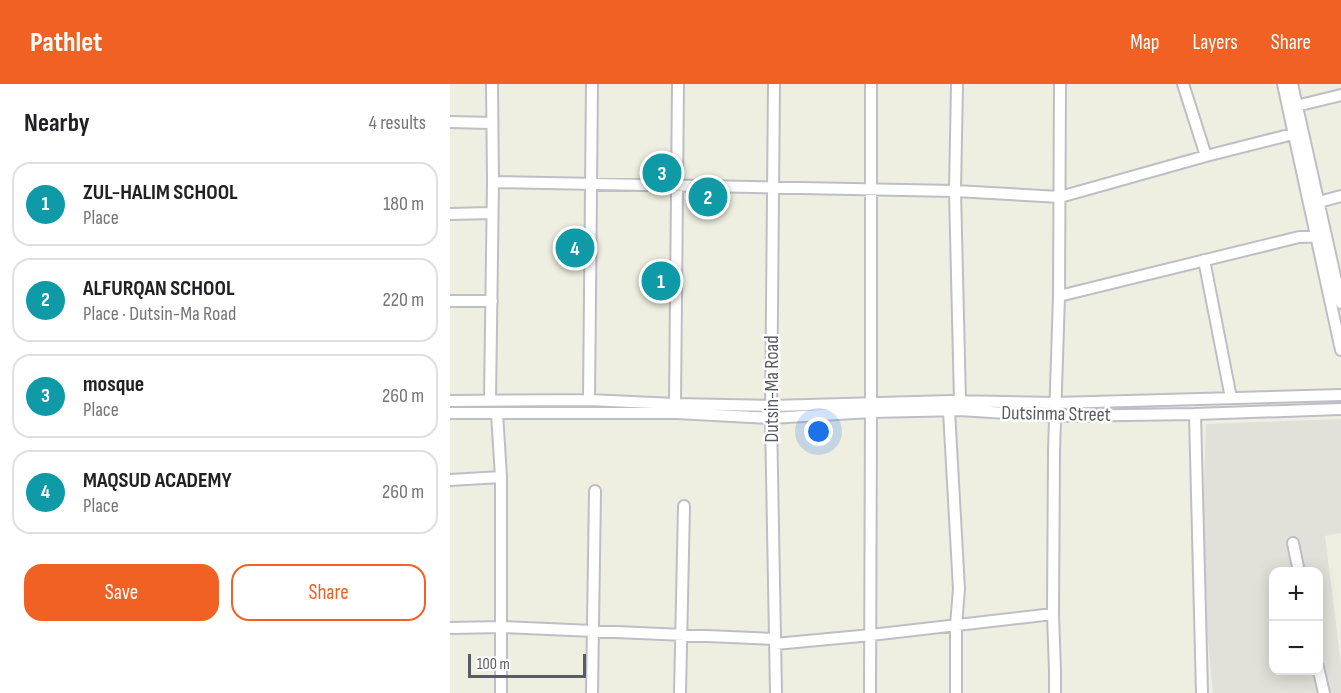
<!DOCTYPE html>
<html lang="en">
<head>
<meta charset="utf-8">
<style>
	:root { --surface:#fff; --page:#f2f2f2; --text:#202124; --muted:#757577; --line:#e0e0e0; --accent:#f26124 }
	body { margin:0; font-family:"Sofia Sans Condensed",sans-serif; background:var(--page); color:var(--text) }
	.controls { position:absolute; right:18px; bottom:18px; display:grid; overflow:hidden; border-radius:12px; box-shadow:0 3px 15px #0003 }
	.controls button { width:54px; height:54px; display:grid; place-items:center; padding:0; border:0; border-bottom:2px solid var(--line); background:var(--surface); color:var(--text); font:30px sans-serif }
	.scale { position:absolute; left:18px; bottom:15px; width:118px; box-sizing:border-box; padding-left:6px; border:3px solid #5a5c63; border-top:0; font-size:16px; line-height:21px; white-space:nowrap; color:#5a5c63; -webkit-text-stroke:4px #fff; paint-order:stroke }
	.you { position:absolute; left:369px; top:348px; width:21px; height:21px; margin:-15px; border:4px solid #fff; border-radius:50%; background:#1a73e8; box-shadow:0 0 0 9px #1a73e833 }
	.badge { display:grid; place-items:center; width:39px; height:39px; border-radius:50%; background:var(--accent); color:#fff; font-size:20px; font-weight:700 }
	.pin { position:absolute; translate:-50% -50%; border:3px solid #fff; box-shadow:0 2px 6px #0006 }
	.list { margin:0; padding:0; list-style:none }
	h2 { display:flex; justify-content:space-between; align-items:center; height:78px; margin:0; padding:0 24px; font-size:26px }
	h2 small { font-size:20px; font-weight:400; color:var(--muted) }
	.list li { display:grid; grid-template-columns:39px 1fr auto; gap:18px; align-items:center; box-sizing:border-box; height:84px; margin:0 12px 12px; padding:0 12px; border:2px solid var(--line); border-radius:18px }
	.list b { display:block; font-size:22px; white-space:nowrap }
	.list p { margin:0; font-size:20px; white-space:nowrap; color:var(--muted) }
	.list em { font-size:20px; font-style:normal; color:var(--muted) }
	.actions { display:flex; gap:12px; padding:18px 24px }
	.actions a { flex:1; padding:14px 0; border:2px solid var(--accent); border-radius:18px; text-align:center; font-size:21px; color:var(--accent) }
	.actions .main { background:var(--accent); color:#fff }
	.map { position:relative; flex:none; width:891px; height:609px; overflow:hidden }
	header { display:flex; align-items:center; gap:36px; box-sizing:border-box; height:84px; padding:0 30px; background:var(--accent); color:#fff }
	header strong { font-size:28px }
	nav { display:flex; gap:33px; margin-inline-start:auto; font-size:21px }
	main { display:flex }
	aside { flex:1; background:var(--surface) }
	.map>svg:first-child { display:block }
	.industrial { fill:#e1e1d9; fill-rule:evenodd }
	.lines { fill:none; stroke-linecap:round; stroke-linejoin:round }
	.minor-casing { stroke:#bebfc6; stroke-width:14 }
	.minor { stroke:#fff; stroke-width:10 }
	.labels { text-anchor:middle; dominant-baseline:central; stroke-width:5; stroke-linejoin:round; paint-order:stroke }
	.street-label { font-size:20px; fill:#5a5c63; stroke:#fff }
</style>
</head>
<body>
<header>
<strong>Pathlet</strong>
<nav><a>Map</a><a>Layers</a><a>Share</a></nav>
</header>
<main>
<aside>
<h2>Nearby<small>4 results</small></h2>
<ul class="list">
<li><span class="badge" style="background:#0f9aa8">1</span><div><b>ZUL-HALIM SCHOOL</b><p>Place</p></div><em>180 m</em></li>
<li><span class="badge" style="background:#0f9aa8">2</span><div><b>ALFURQAN SCHOOL</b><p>Place · Dutsin-Ma Road</p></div><em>220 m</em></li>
<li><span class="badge" style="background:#0f9aa8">3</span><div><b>mosque</b><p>Place</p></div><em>260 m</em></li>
<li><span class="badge" style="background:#0f9aa8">4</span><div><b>MAQSUD ACADEMY</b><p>Place</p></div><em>260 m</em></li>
</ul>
<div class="actions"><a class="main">Save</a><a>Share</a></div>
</aside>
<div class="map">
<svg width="891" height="609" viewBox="0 0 891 609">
	<rect width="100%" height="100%" fill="#eeeee1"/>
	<!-- industrial -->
	<path class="industrial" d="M 891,335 L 891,449 L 875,452 L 891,580 L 891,609 L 763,609 L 751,484 L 756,340 ZM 824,488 L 868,488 L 868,586 L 824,586 Z"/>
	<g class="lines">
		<!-- minor casing -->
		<g class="minor-casing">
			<path id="minor" d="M 324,0 L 321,334 L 326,609
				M 507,0 L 505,107 L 510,317
				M 733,0 L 756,72
				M 833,0 L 891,266
				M 842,0 L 891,219
				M 846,22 L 891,11
				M 0,38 L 42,39
				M 43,98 L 505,107 L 610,113 L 756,72 L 843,50
				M 869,118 L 891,112
				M 0,130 L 42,129
				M 754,176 L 781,314
				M 609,212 L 829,158 L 849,153 L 876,152
				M 0,217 L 42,217
				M 40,316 L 43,98 L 42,0
				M 139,316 L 142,0
				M 0,317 L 139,316 L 225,320 L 322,322 L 501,317 L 606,319 L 891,311
				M 421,318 L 421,0
				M 225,320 L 228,0
				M 499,327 L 509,505 L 506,541 L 506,609
				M 0,329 L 227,329 L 321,334 L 421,328 L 510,326 L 605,332 L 745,330 L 891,325
				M 47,329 L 51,393 L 51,609
				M 745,330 L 752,609
				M 0,396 L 51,393
				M 843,459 L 849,488
				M 0,544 L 52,543 L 325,555
				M 325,560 L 421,551 L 603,530
				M 868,583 L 874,609
				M 142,609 L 145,407
				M 230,609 L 234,422
				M 420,609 L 421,328
				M 605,609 L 605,587 L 603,530 L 604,367 L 609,212 L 610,0"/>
		</g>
		<!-- minor -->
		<use href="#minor" class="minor"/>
	</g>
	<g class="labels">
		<!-- street labels -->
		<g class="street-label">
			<text transform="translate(322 305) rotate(-90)">Dutsin-Ma Road</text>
			<text transform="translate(606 330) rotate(1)">Dutsinma Street</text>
		</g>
	</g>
</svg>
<div class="controls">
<button>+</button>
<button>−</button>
</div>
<div class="scale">100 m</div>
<div class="you"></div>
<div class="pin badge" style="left:211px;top:197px;background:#0f9aa8">1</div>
<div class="pin badge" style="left:258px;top:113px;background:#0f9aa8">2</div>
<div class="pin badge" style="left:212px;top:89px;background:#0f9aa8">3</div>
<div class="pin badge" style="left:125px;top:164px;background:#0f9aa8">4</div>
</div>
</main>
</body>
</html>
